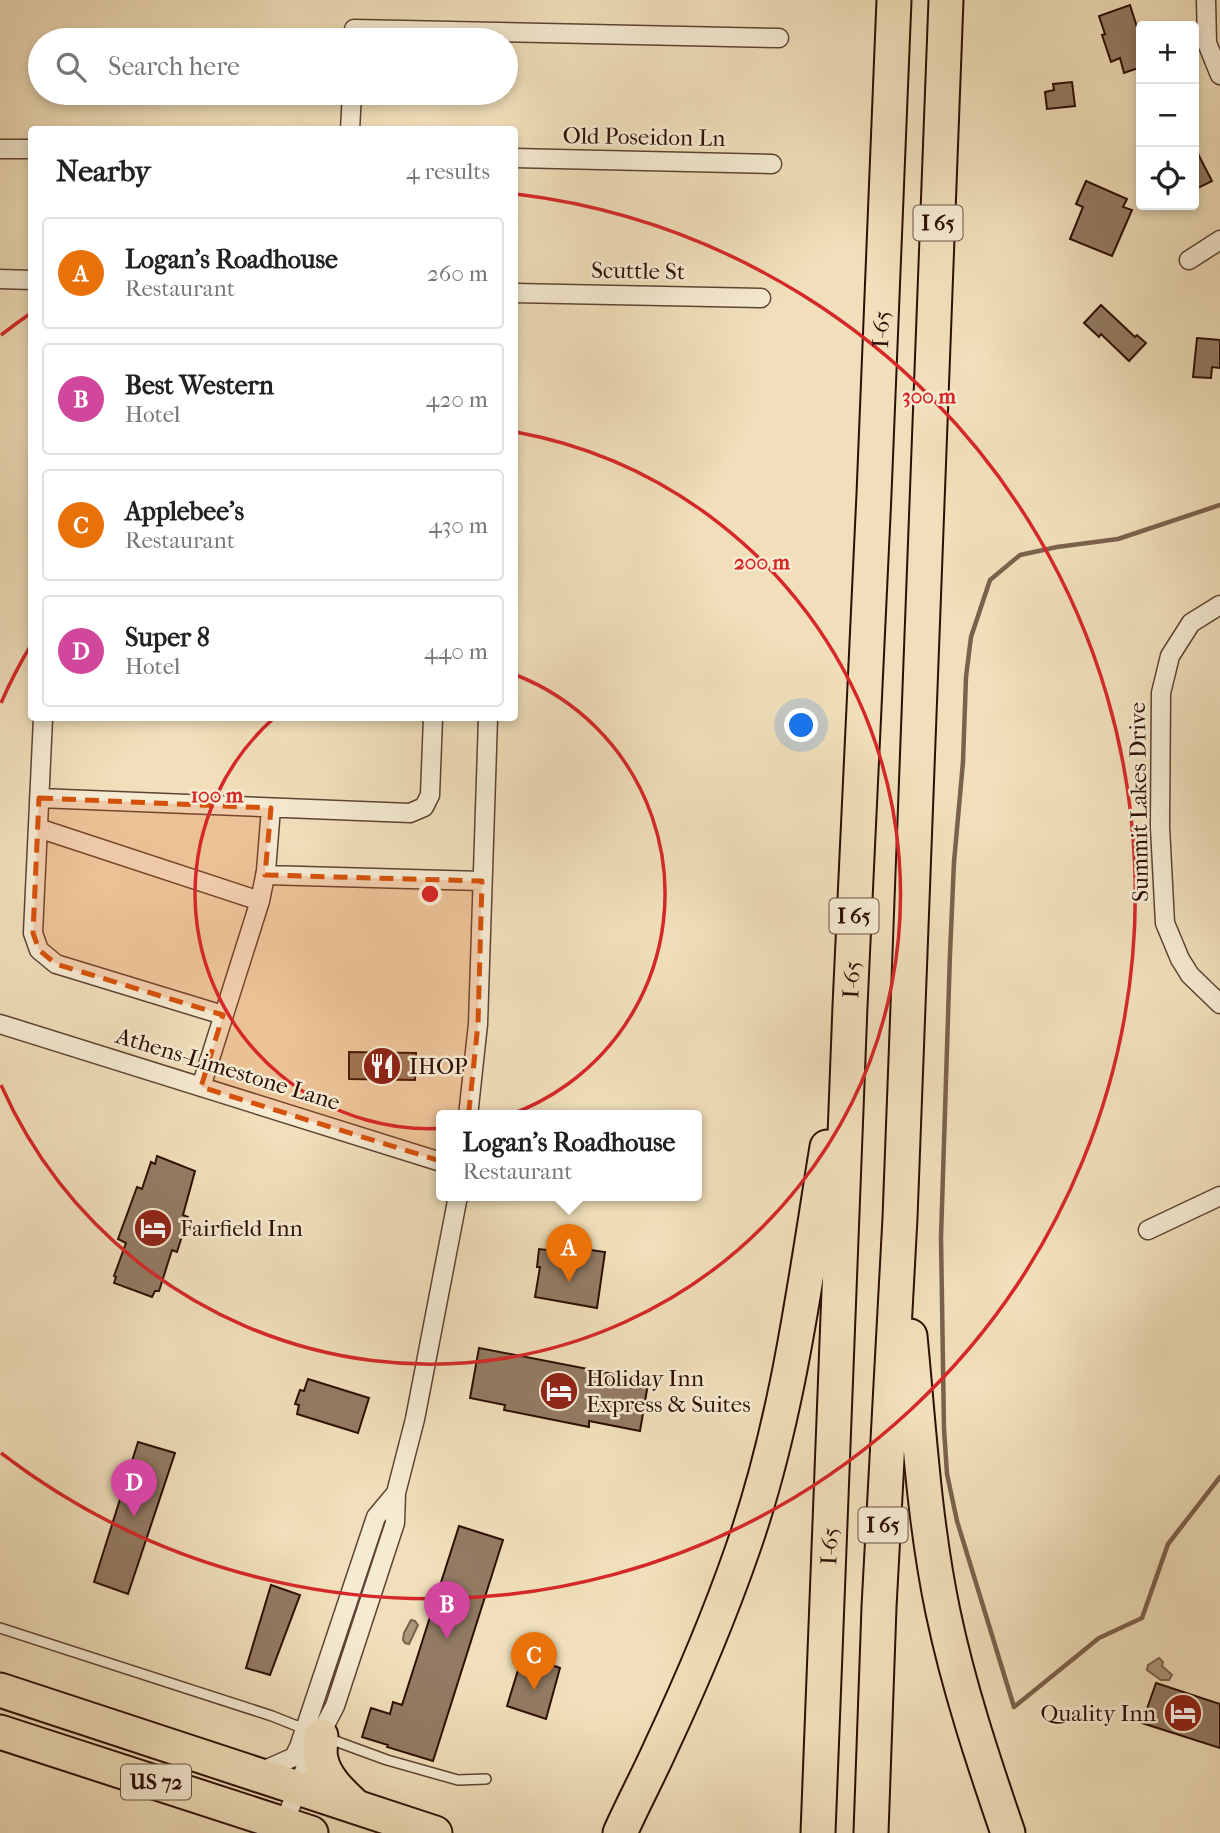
<!DOCTYPE html>
<html lang="en">
<head>
<meta charset="utf-8">
<style>
	:root { --surface:#fff; --page:#f6f6f6; --text:#222; --muted:#767676; --line:#e0e0e0; --accent:#0b8043 }
	body { margin:0; font-family:"IM FELL French Canon",serif; background:var(--page); color:var(--text) }
	.controls { position:absolute; right:21px; top:21px; display:grid; overflow:hidden; border-radius:7px; box-shadow:0 4px 10px #0003 }
	.controls button { width:63px; height:63px; display:grid; place-items:center; padding:0; border:0; border-bottom:2px solid var(--line); background:var(--surface); color:var(--text); font:35px sans-serif }
	.you { position:absolute; left:802px; top:726px; width:24px; height:24px; margin:-18px; border:5px solid #fff; border-radius:50%; background:#1a73e8; box-shadow:0 0 0 10px #1a73e833 }
	.badge { display:grid; place-items:center; width:46px; height:46px; border-radius:50%; background:var(--accent); color:#fff; font-size:23px; font-weight:700 }
	.pin { position:absolute; translate:-50% -58px; filter:drop-shadow(0 2px 4px #0008) }
	.pin::after { content:''; position:absolute; top:37px; width:24px; height:21px; background:inherit; clip-path:polygon(0 0,100% 0,50% 100%) }
	.popup { position:absolute; left:436px; top:1110px; width:266px; height:91px; box-sizing:border-box; display:grid; place-content:center; border-radius:7px; background:var(--surface); filter:drop-shadow(0 2px 5px #0005); font-size:23px; white-space:nowrap; color:var(--muted) }
	.popup b { font-size:26px; color:var(--text) }
	.popup::after { content:''; position:absolute; left:50%; top:100%; margin-left:-14px; border:14px solid transparent; border-top-color:var(--surface) }
	.list { margin:0; padding:0; list-style:none }
	h2 { display:flex; justify-content:space-between; align-items:center; height:91px; margin:0; padding:0 28px; font-size:30px }
	h2 small { font-size:23px; font-weight:400; color:var(--muted) }
	.list li { display:grid; grid-template-columns:46px 1fr auto; gap:21px; align-items:center; box-sizing:border-box; height:112px; margin:0 14px 14px; padding:0 14px; border:2px solid var(--line); border-radius:7px }
	.list b { display:block; font-size:26px; white-space:nowrap }
	.list p { margin:0; font-size:23px; white-space:nowrap; color:var(--muted) }
	.list em { font-size:23px; font-style:normal; color:var(--muted) }
	.icon { flex:none; width:38px; height:38px; fill:none; stroke:currentColor; stroke-width:2; stroke-linecap:round; stroke-linejoin:round }
	.map { position:relative; flex:none; width:1220px; height:1833px; overflow:hidden }
	.search { position:absolute; background:var(--surface); box-shadow:0 4px 10px #0003; left:28px; top:28px; width:490px; height:77px; display:flex; align-items:center; gap:18px; box-sizing:border-box; padding:0 24px; border-radius:38px; color:var(--muted); font-size:26px }
	.panel { position:absolute; background:var(--surface); box-shadow:0 4px 10px #0003; left:28px; top:126px; width:490px; height:595px; border-radius:7px }
	.map>svg:first-child { display:block }
	.water { fill:#ae987c; stroke:#7b614c; stroke-width:2 }
	.lines { fill:none; stroke-linecap:round; stroke-linejoin:round }
	.stream { stroke:#7b614c; stroke-width:4.5 }
	.building { fill:#937b63; stroke:#2e0f05; stroke-width:2 }
	.lane-casing { stroke:#5e4332; stroke-width:12 }
	.street-casing { stroke:#5e4332; stroke-width:21 }
	.highway-casing { stroke:#2e0f05; stroke-width:37 }
	.lane { stroke:#f5ead2; stroke-width:9 }
	.street { stroke:#f5ead2; stroke-width:18 }
	.highway { stroke:#f0dfba; stroke-width:33 }
	.marked { fill:#d5520b; fill-opacity:0.2; stroke:#d5520b; stroke-width:5; stroke-dasharray:14 9; stroke-linejoin:round }
	.ring { fill:none; stroke:#d62828; stroke-width:3.5 }
	.labels { text-anchor:middle; dominant-baseline:central; stroke-width:5; stroke-linejoin:round; paint-order:stroke }
	.shield { fill:#f5ead2; stroke:#6a5142; stroke-width:2 }
	.shield-label { font-size:21px; font-weight:bold; fill:#2e0f05 }
	.street-label { font-size:23px; fill:#2e0f05; stroke:#f5ead2 }
	.poi-label { font-size:23px; fill:#2e0f05; stroke:#f5ead2; text-anchor:start }
	.centre { fill:#d62828; stroke:#f5ead2; stroke-width:3.5 }
	.ring-label { font-size:21px; text-anchor:middle; font-weight:bold; fill:#d62828; stroke:#f5ead2; stroke-width:5; stroke-linejoin:round; paint-order:stroke }
</style>
</head>
<body>
<div class="map">
<svg width="1220" height="1833" viewBox="0 0 1220 1833">
	<rect width="100%" height="100%" fill="#f0dfba"/>
	<filter id="stains"><feTurbulence type="fractalNoise" baseFrequency=".00286" numOctaves="4"/><feColorMatrix values="0 0 0 0 .2 0 0 0 0 .09 0 0 0 0 .02 0 0 0 .5 -.17"/></filter>
	<radialGradient id="worn" r=".72"><stop offset=".6" stop-color="#630" stop-opacity="0"/><stop offset="1" stop-color="#630" stop-opacity=".3"/></radialGradient>
	<!-- water -->
	<path class="water" d="M 411,1620 L 415,1621 L 418,1625 L 409,1644 L 405,1643 L 403,1640 L 404,1633 Z
		M 1159,1658 L 1163,1662 L 1162,1666 L 1172,1675 L 1169,1680 L 1161,1680 L 1147,1670 L 1148,1665 Z"/>
	<g class="lines">
		<!-- stream -->
		<path class="stream" d="M 1220,505 L 1118,539 L 1057,547 L 1020,555 L 990,580 L 971,637 L 966,677 L 963,762 L 954,862 L 950,954 L 941,1237 L 944,1429 L 947,1474 L 957,1521 L 1014,1707 L 1099,1638 L 1142,1618 L 1168,1544 L 1220,1477"/>
	</g>
	<!-- building -->
	<path class="building" d="M 1130,5 L 1141,40 L 1141,67 L 1124,73 L 1120,58 L 1111,62 L 1102,35 L 1105,34 L 1099,16 Z
		M 1072,82 L 1075,106 L 1047,109 L 1045,92 L 1054,90 L 1053,84 Z
		M 1194,146 L 1212,181 L 1194,190 Z
		M 1086,181 L 1127,199 L 1123,207 L 1132,210 L 1112,256 L 1070,239 L 1083,207 L 1076,204 Z
		M 1101,305 L 1135,337 L 1137,335 L 1146,343 L 1129,361 L 1101,334 L 1099,337 L 1084,323 Z
		M 1197,338 L 1220,340 L 1220,368 L 1212,367 L 1211,378 L 1193,377 Z
		M 349,1052 L 416,1053 L 415,1080 L 349,1079 Z
		M 157,1156 L 195,1171 L 183,1215 L 188,1217 L 177,1252 L 172,1250 L 159,1291 L 155,1291 L 152,1297 L 114,1283 L 116,1277 L 114,1276 L 126,1243 L 118,1239 L 137,1187 L 142,1189 L 151,1162 L 155,1164 Z
		M 556,1245 L 605,1252 L 597,1308 L 535,1297 L 540,1267 L 537,1267 L 539,1249 L 556,1251 Z
		M 479,1348 L 624,1376 L 623,1379 L 648,1384 L 640,1431 L 589,1421 L 589,1427 L 504,1410 L 505,1405 L 470,1398 Z
		M 308,1379 L 369,1398 L 358,1433 L 297,1414 L 299,1405 L 295,1404 L 300,1390 L 304,1391 Z
		M 138,1442 L 175,1453 L 128,1594 L 94,1582 Z
		M 459,1526 L 503,1540 L 433,1761 L 387,1747 L 388,1745 L 362,1737 L 371,1708 L 390,1714 L 393,1702 L 402,1705 Z
		M 271,1585 L 300,1595 L 270,1675 L 246,1668 Z
		M 540,1661 L 560,1668 L 546,1719 L 507,1706 L 519,1667 L 536,1672 Z
		M 1156,1683 L 1220,1704 L 1220,1748 L 1142,1723 Z"/>
	<g class="lines">
		<!-- lane casing -->
		<g class="lane-casing">
			<path id="lane" d="M 0,1628 L 272,1716 L 307,1730
				M 327,1738 L 387,1760 L 458,1780 L 486,1779"/>
		</g>
		<!-- street casing -->
		<g class="street-casing">
			<path id="street" d="M 1206,0 L 1207,43 L 1220,75
				M 353,40 L 354,29 L 779,38
				M 350,130 L 352,93
				M 0,149 L 32,149
				M 514,158 L 772,164
				M 1189,260 L 1220,240
				M 0,279 L 32,280
				M 514,293 L 761,298
				M 1220,605 L 1191,623 L 1170,656 L 1161,693 L 1160,827 L 1165,923 L 1180,959 L 1190,975 L 1220,1004
				M 43,718 L 33,933 L 39,950 L 56,964 L 223,1015
				M 39,798 L 410,813 L 424,807 L 430,795 L 433,718
				M 38,828 L 260,901
				M 265,875 L 482,881
				M 0,1024 L 441,1162
				M 201,1087 L 260,901 L 266,871 L 271,808
				M 468,1116 L 478,1024 L 488,718
				M 1148,1230 L 1220,1196
				M 260,1772 L 294,1757 L 299,1747 L 376,1517 L 396,1493
				M 284,1824 L 313,1748 L 335,1706 L 395,1523 L 396,1493 L 415,1419 L 458,1196"/>
		</g>
		<!-- highway casing -->
		<g class="highway-casing">
			<g id="highway">
				<path d="M 910,1336 C 919,1428 924,1521 943,1612 C 959,1688 983,1760 1008,1833"/>
				<path d="M 0,1690 L 435,1833"/>
				<path d="M 0,1732 L 311,1833"/>
				<path d="M 321,1736 C 321,1743 319,1752 321,1759 C 324,1777 341,1793 354,1805"/>
				<path d="M 620,1833 C 633,1804 648,1776 661,1747 C 691,1683 719,1617 742,1551 C 788,1421 805,1282 827,1147"/>
				<path id="s1" d="M 818,1833 L 850,1006 L 874,494 L 894,0"/>
				<path d="M 871,1833 L 879,1607 L 900,1218 L 946,0"/>
			</g>
		</g>
		<!-- lane -->
		<use href="#lane" class="lane"/>
		<!-- street -->
		<use href="#street" class="street"/>
		<!-- highway -->
		<use href="#highway" class="highway"/>
	</g>
	<!-- marked area -->
	<path class="marked" d="M 39,798 L 271,808 L 265,875 L 482,881 L 478,1024 L 463,1168 L 201,1087 L 223,1015 L 56,964 L 39,950 L 33,933 Z"/>
	<!-- distance rings -->
	<g class="ring">
		<path d="M516 675A235 235 0 1 1 274 718"/>
		<path d="M1 703A470 470 0 0 1 31 645M516 432A470 470 0 1 1 1 1085"/>
		<path d="M1 335A705 705 0 0 1 31 313M516 194A705 705 0 1 1 1 1453"/>
	</g>
	<!-- icons -->
	<defs>
		<g id="restaurant-disc" transform="scale(2.0125)"><circle r="9.5" fill="#8f2418" stroke="#f5ead2"/><path d="M-5-6h1v4h1v-4h1v4h1v-4h1v5L-1.5 .5V6h-2V.5L-5-1ZM5-6V6H3V1.5H1.5Q1.5-4 5-6Z" fill="#fff"/></g>
		<g id="hotel-disc" transform="scale(2.0125)"><circle r="9.5" fill="#8f2418" stroke="#f5ead2"/><path d="M-6-4.5h1.5V1H6V5H4.5V3h-9V5H-6ZM-4 0a1.8 1.8 0 1 1 3.6 0ZM.5 0V-2.5h3Q6-2.5 6 0Z" fill="#fff"/></g>
	</defs>
	<g fill-rule="evenodd">
		<use href="#restaurant-disc" x="382" y="1066"/>
		<use href="#hotel-disc" x="153" y="1228"/>
		<use href="#hotel-disc" x="559" y="1391"/>
		<use href="#hotel-disc" x="1183" y="1713"/>
	</g>
	<g class="labels">
		<!-- shield labels -->
		<g class="shield">
			<rect x="913.5" y="205.5" width="49" height="35" rx="5"/>
			<rect x="829.5" y="898.5" width="49" height="35" rx="5"/>
			<rect x="858.5" y="1507.5" width="49" height="35" rx="5"/>
			<rect x="121" y="1764.5" width="70" height="35" rx="5"/>
		</g>
		<g class="shield-label">
			<text x="938" y="223">I 65</text>
			<text x="854" y="916">I 65</text>
			<text x="883" y="1525">I 65</text>
			<text x="156" y="1782">US 72</text>
		</g>
		<!-- street labels -->
		<g class="street-label">
			<text transform="translate(644 137) rotate(1)">Old Poseidon Ln</text>
			<text transform="translate(638 271) rotate(1)">Scuttle St</text>
			<text stroke="none"><textPath href="#s1" startOffset="1505">I-65</textPath></text>
			<text transform="translate(1139 802) rotate(-91)">Summit Lakes Drive</text>
			<text stroke="none"><textPath href="#s1" startOffset="854">I-65</textPath></text>
			<text transform="translate(228 1069) rotate(17)">Athens-Limestone Lane</text>
			<text stroke="none"><textPath href="#s1" startOffset="287">I-65</textPath></text>
		</g>
		<!-- poi labels -->
		<g class="poi-label">
			<text x="409" y="1066">IHOP</text>
			<text x="180" y="1228">Fairfield Inn</text>
			<text x="586" y="1378">Holiday Inn<tspan x="586" dy="26">Express &amp; Suites</tspan></text>
			<text x="1156" y="1713" text-anchor="end">Quality Inn</text>
		</g>
	</g>
	<circle cx="430" cy="894" r="10" class="centre"/>
	<g class="ring-label">
		<text x="929" y="403">300 m</text>
		<text x="762" y="569">200 m</text>
		<text x="217" y="802">100 m</text>
	</g>
	<rect width="100%" height="100%" filter="url(#stains)"/>
	<rect width="100%" height="100%" fill="url(#worn)"/>
</svg>
<div class="controls">
<button>+</button>
<button>−</button>
<button><svg class="icon" aria-label="locate" viewBox="0 0 24 24"><circle cx="12" cy="12" r="6"/><path d="M12 2v4M12 18v4M2 12h4M18 12h4"/></svg></button>
</div>
<div class="you"></div>
<div class="pin badge" style="left:569px;top:1282px;background:#e8710a">A</div>
<div class="popup"><b>Logan's Roadhouse</b>Restaurant</div>
<div class="pin badge" style="left:447px;top:1639px;background:#d1479c">B</div>
<div class="pin badge" style="left:534px;top:1690px;background:#e8710a">C</div>
<div class="pin badge" style="left:134px;top:1517px;background:#d1479c">D</div>
<div class="search"><svg class="icon" aria-label="search" viewBox="0 0 24 24"><circle cx="10" cy="10" r="6"/><path d="M15 15l6 6"/></svg>Search here</div>
<section class="panel">
<h2>Nearby<small>4 results</small></h2>
<ul class="list">
<li><span class="badge" style="background:#e8710a">A</span><div><b>Logan's Roadhouse</b><p>Restaurant</p></div><em>260 m</em></li>
<li><span class="badge" style="background:#d1479c">B</span><div><b>Best Western</b><p>Hotel</p></div><em>420 m</em></li>
<li><span class="badge" style="background:#e8710a">C</span><div><b>Applebee's</b><p>Restaurant</p></div><em>430 m</em></li>
<li><span class="badge" style="background:#d1479c">D</span><div><b>Super 8</b><p>Hotel</p></div><em>440 m</em></li>
</ul>
</section>
</div>
</body>
</html>
